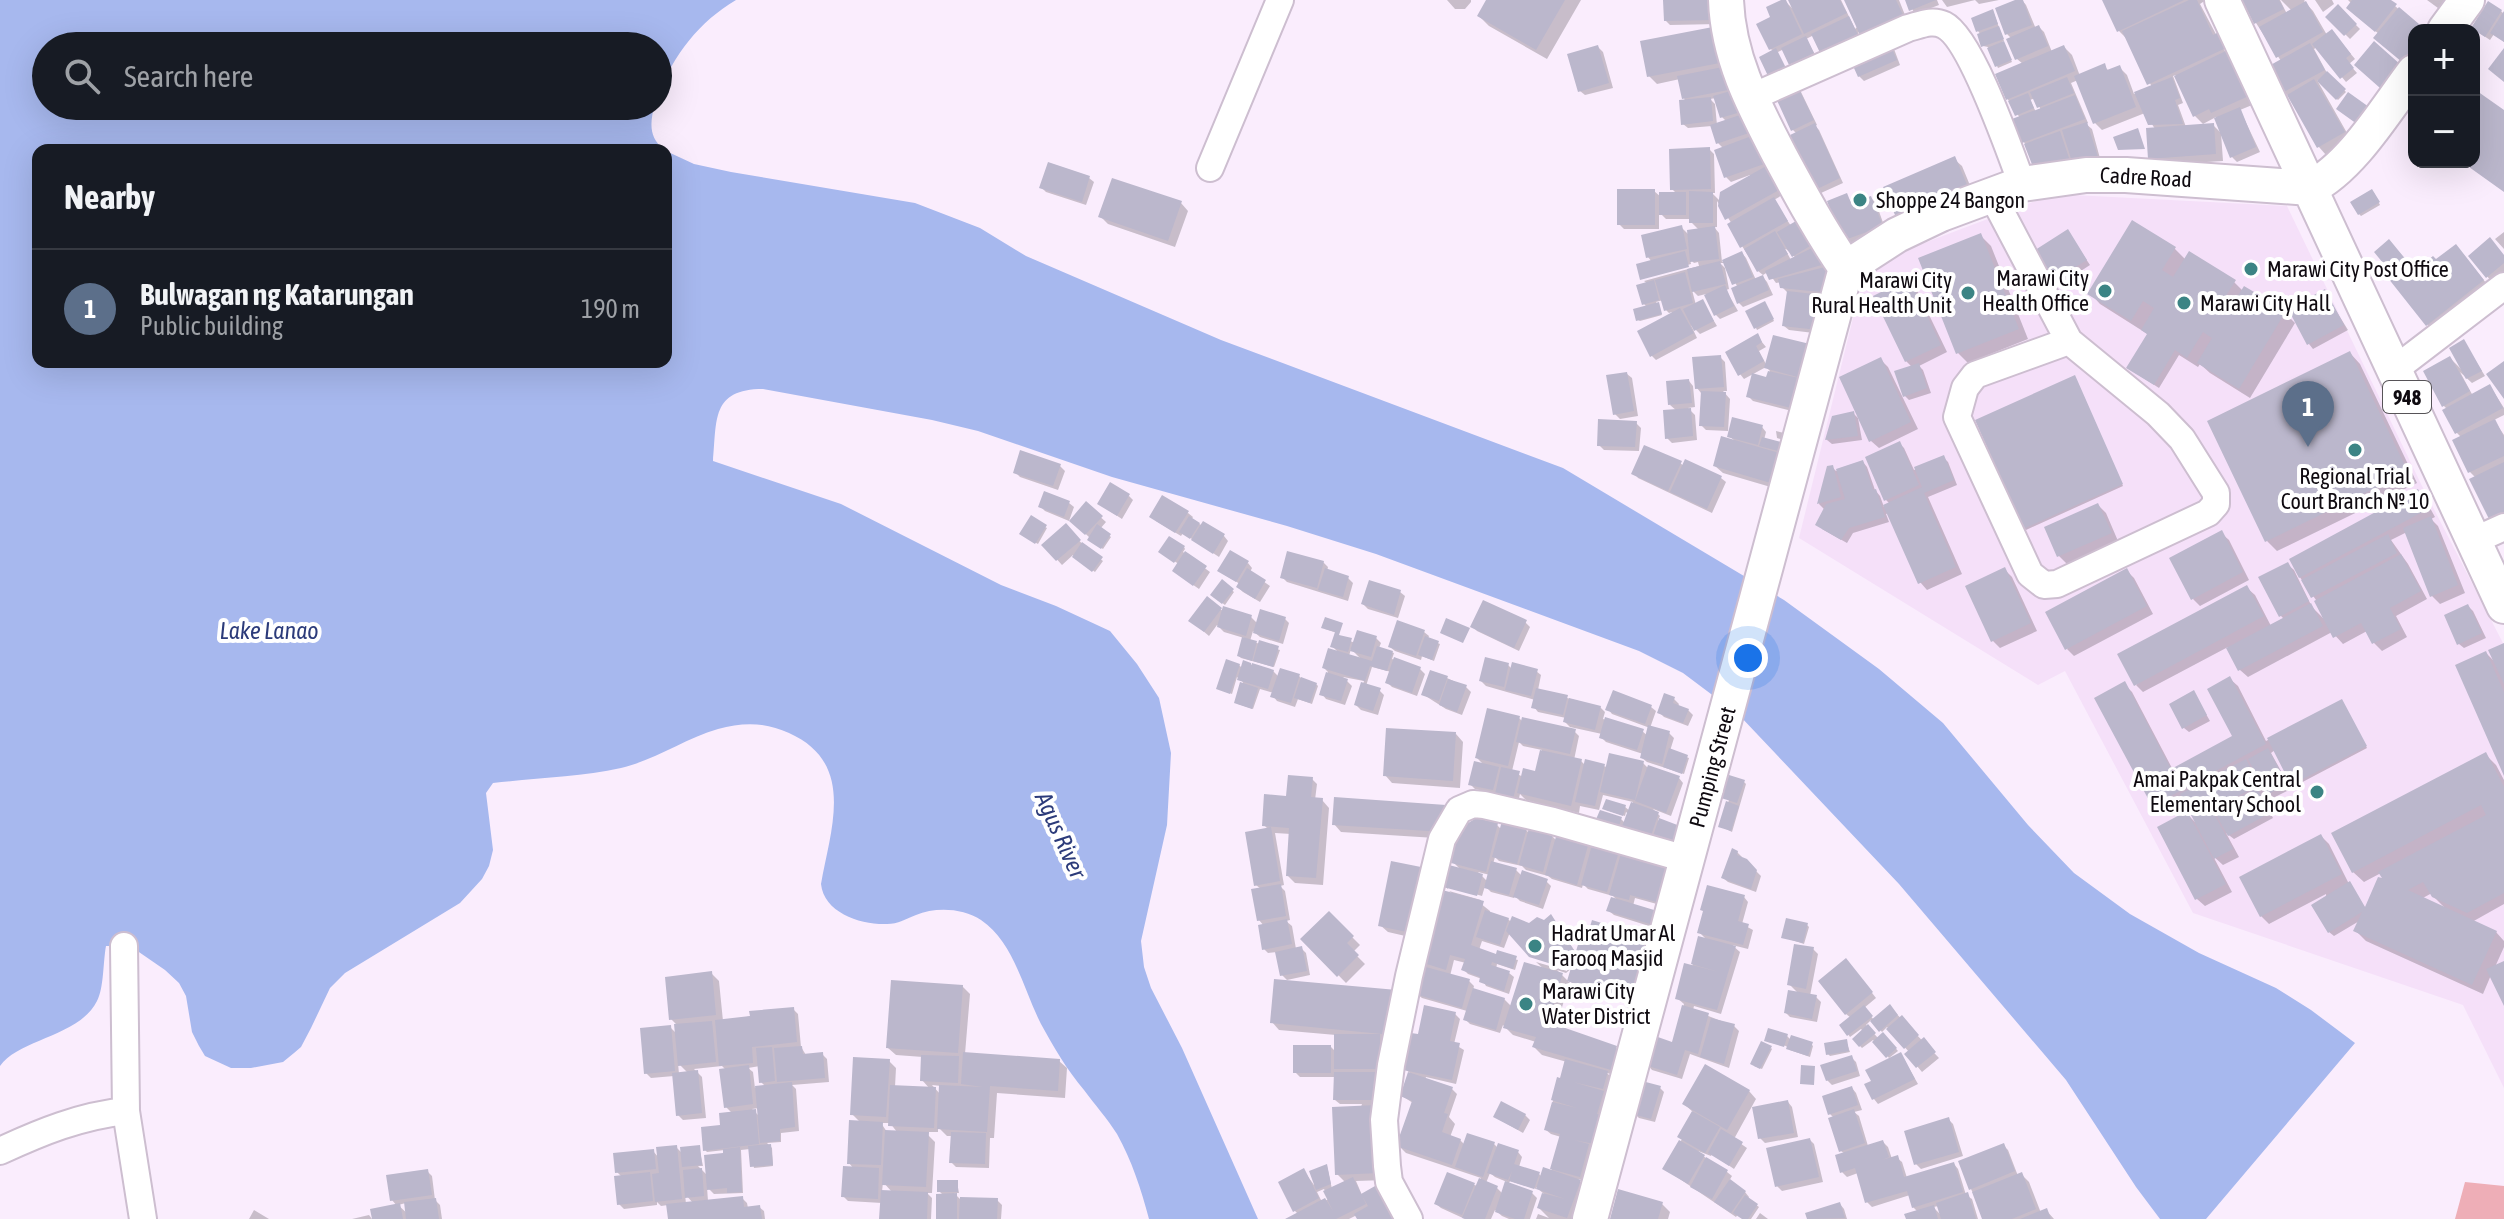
<!DOCTYPE html>
<html lang="en">
<head>
<meta charset="utf-8">
<style>
	:root { --surface:#171b24; --page:#242831; --text:#f1f3f6; --muted:#9ea1a6; --line:#363941; --accent:#3b8484 }
	body { margin:0; font-family:"Asap Condensed",sans-serif; background:var(--page); color:var(--text) }
	.controls { position:absolute; right:24px; top:24px; display:grid; overflow:hidden; border-radius:16px; box-shadow:0 8px 32px #0002 }
	.controls button { width:72px; height:72px; display:grid; place-items:center; padding:0; border:0; border-bottom:2px solid var(--line); background:var(--surface); color:var(--text); font:40px sans-serif }
	.you { position:absolute; left:1748px; top:658px; width:28px; height:28px; margin:-20px; border:6px solid #fff; border-radius:50%; background:#1a73e8; box-shadow:0 0 0 12px #1a73e833 }
	.badge { display:grid; place-items:center; width:52px; height:52px; border-radius:50%; background:var(--accent); color:#fff; font-size:26px; font-weight:700 }
	.pin { position:absolute; translate:-50% -66px; filter:drop-shadow(0 2px 4px #0008) }
	.pin::after { content:''; position:absolute; top:42px; width:28px; height:24px; background:inherit; clip-path:polygon(0 0,100% 0,50% 100%) }
	.list { margin:0; padding:0; list-style:none }
	h2 { display:flex; justify-content:space-between; align-items:center; height:104px; margin:0; padding:0 32px; font-size:34px }
	h2 small { font-size:26px; font-weight:400; color:var(--muted) }
	.list li { display:grid; grid-template-columns:52px 1fr auto; gap:24px; align-items:center; box-sizing:border-box; height:120px; padding:0 32px; border-top:2px solid var(--line) }
	.list b { display:block; font-size:30px; white-space:nowrap }
	.list p { margin:0; font-size:26px; white-space:nowrap; color:var(--muted) }
	.list em { font-size:26px; font-style:normal; color:var(--muted) }
	.icon { flex:none; width:44px; height:44px; fill:none; stroke:currentColor; stroke-width:2; stroke-linecap:round; stroke-linejoin:round }
	.map { position:relative; flex:none; width:2504px; height:1219px; overflow:hidden }
	.search { position:absolute; background:var(--surface); box-shadow:0 8px 32px #0002; left:32px; top:32px; width:640px; height:88px; display:flex; align-items:center; gap:20px; box-sizing:border-box; padding:0 28px; border-radius:44px; color:var(--muted); font-size:30px }
	.panel { position:absolute; background:var(--surface); box-shadow:0 8px 32px #0002; left:32px; top:144px; width:640px; height:224px; border-radius:16px }
	.map>svg:first-child { display:block }
	.built { fill:#f5e0f9 }
	.green { fill:#eeaeb7 }
	.water { fill:#a7b8ee }
	.shadow { fill:#0003; fill-rule:evenodd }
	.building { fill:#bbb7cc }
	.lines { fill:none; stroke-linecap:round; stroke-linejoin:round }
	.minor-casing { stroke:#cdbed0; stroke-width:30 }
	.major-casing { stroke:#cdbed0; stroke-width:38 }
	.minor { stroke:#fff; stroke-width:26 }
	.major { stroke:#fff; stroke-width:34 }
	.poi-dot { fill:#3b8484; stroke:#fff; stroke-width:3 }
	.labels { text-anchor:middle; dominant-baseline:central; stroke-width:8; stroke-linejoin:round; paint-order:stroke }
	.shield { fill:#fff; stroke:#575458; stroke-width:2 }
	.shield-label { font-size:20px; font-weight:bold; fill:#0f0a10 }
	.street-label { font-size:22px; fill:#0f0a10; stroke:#fff }
	.poi-label { font-size:22px; fill:#0f0a10; stroke:#fff; text-anchor:start }
	.water-label { font-size:24px; font-style:italic; fill:#2c3b7a; stroke:#fff }
</style>
</head>
<body>
<div class="map">
<svg width="2504" height="1219" viewBox="0 0 2504 1219">
	<rect width="100%" height="100%" fill="#faedfd"/>
	<!-- built -->
	<path class="built" d="M 2054,194 L 2287,206 L 2422,486 L 2504,645 L 2504,1088 L 2463,1005 L 2193,913 L 2065,671 L 2038,685 L 1799,538 L 1866,265 Z"/>
	<!-- green -->
	<path class="green" d="M 2465,1182 L 2504,1186 L 2504,1219 L 2455,1219 Z"/>
	<!-- water -->
	<path class="water" d="M 0,0 L 736,0 C 699,22 674,54 658,95 L 658,46 L 46,46 L 46,106 L 654,106 C 650,125 649,137 664,150 L 38,150 L 38,362 L 666,362 L 666,151 L 694,164 L 731,172 L 915,203 L 980,228 L 1026,256 L 1221,340 L 1563,468 L 1784,600 L 1879,669 L 1943,723 L 2028,825 L 2074,873 L 2130,914 L 2199,953 L 2276,988 L 2311,1010 L 2355,1043 L 2206,1219 L 2160,1219 L 2136,1187 L 2066,1080 L 1899,884 L 1739,715 L 1683,673 L 1639,651 L 1376,554 L 1287,526 L 1112,477 L 978,431 L 932,420 L 763,389 C 711,389 717,420 713,461 L 841,504 L 1001,585 L 1056,606 L 1110,631 L 1137,664 L 1159,698 L 1171,753 L 1167,825 L 1141,941 L 1144,967 L 1151,988 L 1182,1048 L 1258,1219 L 1149,1219 C 1141,1189 1132,1161 1117,1134 C 1107,1118 1095,1105 1084,1090 C 1067,1070 1053,1046 1041,1024 C 1023,989 1014,942 981,920 C 963,908 935,907 916,915 C 906,919 898,924 887,924 C 861,925 824,913 821,884 C 831,828 856,763 789,733 C 765,722 743,722 718,729 C 684,739 655,760 621,768 C 580,777 535,778 493,783 L 486,793 L 493,850 L 489,866 L 482,879 L 460,903 L 345,973 L 330,988 L 311,1028 L 301,1047 L 294,1053 L 283,1062 L 251,1068 L 231,1068 L 205,1056 L 199,1046 L 192,1032 L 186,996 L 179,983 L 165,970 L 136,950 L 124,946 L 106,946 C 103,962 104,988 97,1001 C 80,1036 19,1039 0,1066 Z"/>
	<!-- shadow -->
	<path class="shadow" d="M 1447,0 L 1471,0 L 1471,2 L 1465,9 L 1455,9 Z
		M 1488,0 L 1581,0 L 1547,59 L 1489,26 L 1479,16 Z
		M 1665,0 L 1718,0 L 1718,24 L 1670,25 L 1666,21 Z
		M 1790,0 L 1841,0 L 1855,29 L 1857,27 L 1846,0 L 1899,0 L 1905,15 L 1863,34 L 1863,37 L 1858,32 L 1860,39 L 1814,35 L 1806,39 L 1817,58 L 1796,68 L 1784,49 L 1778,52 L 1770,49 L 1773,18 L 1785,1 L 1794,10 Z
		M 1907,0 L 1937,0 L 1939,5 L 1915,14 Z
		M 1942,0 L 1999,0 L 1979,4 L 1975,0 L 1947,7 Z
		M 2022,0 L 2026,5 L 2036,29 L 2039,27 L 2044,32 L 2052,52 L 2064,47 L 2072,55 L 2080,76 L 2104,66 L 2109,71 L 2119,67 L 2127,75 L 2134,94 L 2152,87 L 2126,38 L 2119,31 L 2104,0 L 2206,0 L 2200,4 L 2228,57 L 2257,103 L 2240,110 L 2260,152 L 2237,162 L 2232,157 L 2216,117 L 2203,124 L 2195,116 L 2176,75 L 2173,76 L 2183,103 L 2178,105 L 2186,127 L 2213,125 L 2221,133 L 2223,161 L 2158,165 L 2150,158 L 2155,129 L 2145,113 L 2102,130 L 2095,123 L 2078,80 L 2071,83 L 2088,123 L 2086,124 L 2092,129 L 2101,162 L 2035,166 L 2024,142 L 2020,118 L 2007,98 L 2023,64 L 2017,59 L 2012,39 L 2007,34 ZM 2035,98 L 2041,110 L 2036,112 L 2030,100 Z
		M 2245,0 L 2280,0 L 2287,14 L 2292,11 L 2281,0 L 2305,0 L 2304,1 L 2313,11 L 2327,35 L 2336,36 L 2355,59 L 2349,64 L 2357,73 L 2346,82 L 2317,47 L 2314,49 L 2327,73 L 2346,92 L 2338,100 L 2317,80 L 2351,140 L 2326,155 L 2319,147 L 2289,96 L 2283,92 L 2281,61 L 2256,23 Z
		M 2315,0 L 2332,0 L 2334,4 L 2323,12 Z
		M 2348,0 L 2388,0 L 2423,30 L 2414,30 L 2414,58 L 2408,65 L 2379,34 L 2353,13 L 2352,4 Z
		M 2427,0 L 2467,0 L 2453,19 Z
		M 2338,7 L 2360,29 L 2350,39 L 2328,17 Z
		M 1993,11 L 2004,41 L 2002,42 L 2012,62 L 1998,68 L 1988,47 L 1983,46 L 1981,35 L 1978,31 Z
		M 2501,11 L 2504,14 L 2504,42 L 2494,34 L 2490,40 L 2478,32 Z
		M 1717,28 L 1784,194 L 1774,200 L 1791,226 L 1796,223 L 1800,228 L 1813,250 L 1827,268 L 1822,334 L 1789,330 L 1784,326 L 1788,293 L 1782,287 L 1781,282 L 1776,283 L 1768,272 L 1763,275 L 1758,271 L 1742,246 L 1732,224 L 1717,201 L 1717,227 L 1714,227 L 1719,233 L 1722,262 L 1742,253 L 1746,258 L 1756,280 L 1763,277 L 1767,282 L 1773,295 L 1743,307 L 1739,303 L 1738,288 L 1725,263 L 1720,263 L 1725,268 L 1729,289 L 1726,290 L 1738,311 L 1720,319 L 1716,315 L 1706,294 L 1698,296 L 1692,290 L 1696,305 L 1702,301 L 1717,326 L 1700,334 L 1691,325 L 1697,338 L 1656,360 L 1651,355 L 1672,312 L 1669,313 L 1666,310 L 1663,300 L 1656,302 L 1662,315 L 1640,321 L 1638,320 L 1647,307 L 1644,304 L 1648,284 L 1644,281 L 1699,266 L 1698,262 L 1694,263 L 1690,259 L 1691,264 L 1643,277 L 1652,262 L 1648,257 L 1682,228 L 1690,236 L 1699,230 L 1691,222 L 1691,219 L 1666,219 L 1659,212 L 1659,229 L 1624,229 L 1619,224 L 1654,191 L 1661,197 L 1677,194 L 1672,189 L 1709,149 L 1714,154 L 1715,193 L 1712,193 L 1721,202 L 1751,177 L 1750,175 L 1731,182 L 1726,177 L 1723,148 L 1718,143 L 1712,126 L 1688,128 L 1683,124 L 1685,102 L 1680,79 L 1657,84 L 1649,76 ZM 1716,98 L 1722,117 L 1727,122 L 1717,125 L 1715,104 L 1710,99 ZM 1785,249 L 1786,249 L 1796,258 L 1791,260 Z
		M 1889,44 L 1894,49 L 1900,65 L 1864,81 L 1859,76 Z
		M 1598,47 L 1603,52 L 1613,88 L 1585,95 L 1580,91 Z
		M 1796,87 L 1801,92 L 1817,125 L 1815,126 L 1819,130 L 1843,183 L 1821,193 L 1816,188 L 1797,134 L 1793,130 Z
		M 1954,159 L 1962,166 L 1976,200 L 1908,229 Z
		M 1089,178 L 1094,182 L 1086,205 L 1046,192 L 1041,187 Z
		M 2374,193 L 2380,205 L 2361,216 L 2359,214 Z
		M 1847,196 L 1853,205 L 1871,198 L 1876,203 L 1886,231 L 1849,245 L 1844,240 Z
		M 1181,203 L 1188,211 L 1175,247 L 1108,224 L 1101,217 Z
		M 2133,223 L 2175,249 L 2186,260 L 2234,282 L 2243,291 L 2245,288 L 2285,313 L 2295,323 L 2250,398 L 2210,373 L 2200,364 L 2198,367 L 2179,355 L 2159,388 L 2134,372 L 2149,335 L 2100,304 L 2090,293 Z
		M 2068,232 L 2090,265 L 2058,286 L 2035,253 Z
		M 2504,232 L 2504,249 L 2495,239 Z
		M 1980,235 L 1991,246 L 2028,339 L 1968,363 L 1958,353 Z
		M 2389,242 L 2417,271 L 2437,262 L 2463,254 L 2490,288 L 2435,332 L 2427,324 L 2396,275 L 2377,252 Z
		M 2470,256 L 2504,257 L 2504,272 L 2492,282 Z
		M 1909,281 L 1916,288 L 1947,352 L 1919,366 L 1923,370 L 1931,393 L 1909,400 L 1903,394 L 1912,367 L 1906,361 Z
		M 2324,291 L 2348,330 L 2313,349 L 2309,344 Z
		M 1766,305 L 1774,321 L 1757,330 L 1756,328 Z
		M 1757,336 L 1766,347 L 1759,351 L 1767,366 L 1809,346 L 1800,413 L 1753,401 L 1748,396 L 1768,379 L 1770,371 L 1766,367 L 1744,379 L 1740,374 Z
		M 2464,342 L 2485,376 L 2472,383 L 2460,372 L 2473,396 L 2490,386 L 2504,408 L 2504,415 L 2494,420 L 2504,435 L 2504,530 L 2476,478 L 2470,472 L 2462,438 L 2457,433 L 2445,411 L 2448,410 L 2443,405 L 2450,358 L 2461,369 Z
		M 2350,353 L 2360,364 L 2417,483 L 2277,551 L 2267,541 Z
		M 1720,357 L 1725,362 L 1727,391 L 1723,391 L 1730,399 L 1728,431 L 1706,430 L 1701,425 L 1701,393 L 1697,388 Z
		M 1881,360 L 1888,367 L 1918,429 L 1879,448 L 1871,441 Z
		M 1627,374 L 1632,378 L 1638,416 L 1620,419 L 1615,414 Z
		M 2076,379 L 2123,486 L 2026,530 L 2024,528 Z
		M 1689,381 L 1693,386 L 1695,407 L 1688,408 L 1695,415 L 1697,440 L 1672,443 L 1667,438 L 1677,411 L 1670,405 Z
		M 1853,413 L 1858,418 L 1862,440 L 1832,444 L 1827,440 L 1833,417 Z
		M 1636,423 L 1641,428 L 1639,451 L 1604,450 L 1599,445 Z
		M 1762,427 L 1766,432 L 1764,440 L 1788,453 L 1777,451 L 1789,463 L 1781,490 L 1723,473 L 1715,466 L 1736,442 L 1729,436 Z
		M 1776,431 L 1788,434 L 1789,442 L 1777,438 Z
		M 1900,444 L 1904,448 L 1914,470 L 1943,457 L 1948,462 L 1957,485 L 1928,497 L 1962,574 L 1927,590 L 1920,582 L 1889,513 L 1886,514 L 1889,522 L 1853,533 L 1847,543 L 1822,529 L 1825,510 L 1819,504 L 1822,488 L 1832,467 L 1836,471 L 1863,462 L 1867,467 L 1875,490 L 1880,496 L 1884,507 L 1890,504 L 1886,500 Z
		M 1686,462 L 1721,478 L 1726,482 L 1712,513 L 1638,478 L 1634,473 L 1680,463 L 1684,466 Z
		M 1060,466 L 1065,471 L 1058,490 L 1020,477 L 1015,472 Z
		M 2418,492 L 2425,499 L 2435,517 L 2431,519 L 2438,526 L 2465,593 L 2440,604 L 2432,596 L 2407,532 L 2391,540 L 2408,564 L 2427,599 L 2396,616 L 2407,637 L 2382,651 L 2374,643 L 2367,631 L 2343,644 L 2332,632 L 2248,677 L 2240,670 L 2228,647 L 2143,692 L 2136,685 L 2247,588 L 2255,595 L 2271,626 L 2284,619 L 2281,616 L 2287,564 L 2294,570 L 2312,607 L 2324,619 L 2316,600 L 2299,576 Z
		M 1129,496 L 1133,500 L 1122,519 L 1099,504 Z
		M 1069,503 L 1074,507 L 1069,521 L 1045,511 L 1040,506 Z
		M 1086,504 L 1106,522 L 1100,529 L 1111,537 L 1103,549 L 1091,541 L 1090,538 L 1072,521 Z
		M 2098,505 L 2106,513 L 2118,541 L 2067,564 L 2059,556 L 2047,528 Z
		M 1188,513 L 1193,517 L 1191,520 L 1224,536 L 1228,541 L 1219,557 L 1183,533 L 1181,536 L 1156,521 Z
		M 1066,526 L 1085,547 L 1103,561 L 1095,572 L 1073,555 L 1062,565 L 1044,545 Z
		M 1045,527 L 1047,528 L 1038,544 L 1024,536 Z
		M 2221,533 L 2229,540 L 2249,580 L 2200,606 L 2193,599 Z
		M 1184,547 L 1185,549 L 1183,552 L 1210,572 L 1199,589 L 1179,575 L 1179,564 L 1162,554 Z
		M 1323,562 L 1328,567 L 1327,571 L 1348,578 L 1353,583 L 1348,601 L 1287,582 L 1282,577 Z
		M 1248,563 L 1252,568 L 1250,572 L 1270,586 L 1260,602 L 1243,592 L 1238,587 L 1240,584 L 1225,575 Z
		M 2004,569 L 2012,577 L 2037,631 L 2000,648 L 1993,641 Z
		M 2127,571 L 2134,578 L 2153,614 L 2074,656 L 2067,649 Z
		M 1222,582 L 1234,592 L 1225,605 L 1212,595 Z
		M 1400,592 L 1405,596 L 1398,618 L 1368,609 L 1363,604 Z
		M 1208,599 L 1224,612 L 1251,617 L 1258,624 L 1285,619 L 1289,623 L 1283,644 L 1260,637 L 1253,631 L 1250,641 L 1280,650 L 1274,667 L 1241,658 L 1239,656 L 1244,638 L 1224,632 L 1217,625 L 1209,636 L 1196,625 Z
		M 2468,606 L 2473,611 L 2486,638 L 2464,648 L 2459,644 Z
		M 1525,622 L 1530,627 L 1519,651 L 1477,631 L 1473,627 Z
		M 1340,624 L 1335,644 L 1341,637 L 1355,643 L 1358,632 L 1376,638 L 1381,643 L 1379,648 L 1394,653 L 1392,659 L 1420,669 L 1425,674 L 1417,696 L 1392,687 L 1387,682 L 1391,672 L 1372,667 L 1366,686 L 1379,690 L 1384,695 L 1378,715 L 1361,710 L 1356,705 L 1364,681 L 1343,677 L 1352,686 L 1345,705 L 1326,699 L 1322,694 L 1328,672 L 1324,668 L 1339,653 L 1333,647 L 1337,633 L 1325,629 ZM 1351,649 L 1362,660 L 1349,656 Z
		M 1424,632 L 1429,636 L 1428,639 L 1440,644 L 1434,661 L 1422,656 L 1421,660 L 1395,651 L 1390,647 Z
		M 2504,645 L 2504,771 L 2486,653 L 2497,664 Z
		M 1245,663 L 1273,671 L 1279,677 L 1299,676 L 1303,680 L 1316,684 L 1318,686 L 1312,704 L 1298,699 L 1295,707 L 1277,701 L 1273,696 L 1274,693 L 1260,689 L 1253,709 L 1238,704 L 1236,702 L 1243,682 L 1237,677 L 1232,694 L 1219,689 L 1239,665 L 1243,669 Z
		M 1508,665 L 1512,669 L 1536,671 L 1541,675 L 1538,690 L 1600,707 L 1605,712 L 1603,719 L 1642,731 L 1648,736 L 1650,728 L 1612,714 L 1608,709 L 1651,707 L 1656,711 L 1650,728 L 1669,733 L 1674,738 L 1670,751 L 1689,758 L 1684,774 L 1647,762 L 1642,758 L 1643,754 L 1606,742 L 1601,737 L 1602,734 L 1570,727 L 1579,736 L 1574,760 L 1581,761 L 1586,766 L 1586,762 L 1607,767 L 1643,763 L 1649,769 L 1679,778 L 1683,783 L 1671,816 L 1653,809 L 1660,816 L 1658,820 L 1676,853 L 1598,826 L 1621,819 L 1625,823 L 1635,820 L 1626,812 L 1625,816 L 1606,810 L 1625,807 L 1630,811 L 1633,802 L 1603,795 L 1599,810 L 1580,806 L 1579,813 L 1526,800 L 1520,794 L 1518,802 L 1502,798 L 1497,794 L 1475,789 L 1470,784 L 1485,766 L 1477,758 L 1519,718 L 1523,722 L 1574,731 L 1565,722 L 1566,718 L 1538,712 L 1534,707 L 1535,700 L 1486,686 L 1481,681 ZM 1519,742 L 1523,746 L 1542,750 L 1537,773 L 1523,777 L 1512,771 Z
		M 1447,678 L 1466,687 L 1471,692 L 1462,715 L 1446,709 L 1424,695 Z
		M 2230,679 L 2238,686 L 2266,741 L 2342,701 L 2367,748 L 2295,786 L 2275,750 L 2271,753 L 2291,789 L 2273,798 L 2268,791 L 2261,795 L 2273,818 L 2234,839 L 2226,833 L 2239,857 L 2223,865 L 2213,856 L 2232,892 L 2205,906 L 2197,899 L 2187,814 L 2197,824 L 2185,799 L 2161,812 L 2153,805 L 2124,684 L 2132,692 L 2173,770 L 2235,736 Z
		M 2194,693 L 2210,721 L 2189,732 L 2184,728 Z
		M 1674,699 L 1679,704 L 1678,706 L 1688,710 L 1693,715 L 1688,726 L 1664,717 L 1659,712 Z
		M 1456,734 L 1463,742 L 1460,788 L 1392,783 L 1385,775 Z
		M 2485,754 L 2496,765 L 2504,780 L 2504,904 L 2472,922 L 2496,932 L 2504,941 L 2504,947 L 2495,967 L 2504,963 L 2504,1002 L 2491,975 L 2483,994 L 2366,941 L 2356,931 L 2361,920 L 2334,936 L 2329,932 L 2326,894 L 2269,924 L 2261,916 L 2242,878 L 2321,836 L 2329,844 L 2349,884 L 2366,909 L 2386,883 L 2381,873 L 2364,882 L 2353,872 ZM 2432,893 L 2433,896 L 2447,910 L 2421,899 Z
		M 1312,779 L 1317,784 L 1315,800 L 1322,800 L 1329,808 L 1323,885 L 1295,883 L 1288,876 L 1291,834 L 1275,833 L 1284,885 L 1280,886 L 1285,891 L 1290,920 L 1286,921 L 1292,926 L 1296,949 L 1301,948 L 1306,953 L 1310,975 L 1287,980 L 1282,975 L 1277,952 L 1268,953 L 1264,949 L 1264,926 L 1259,920 L 1261,889 L 1256,885 L 1269,830 L 1264,825 L 1288,798 Z
		M 1744,782 L 1746,784 L 1732,832 L 1720,826 L 1729,800 Z
		M 1446,807 L 1451,839 L 1341,832 L 1334,824 Z
		M 1497,825 L 1502,830 L 1526,830 L 1530,834 L 1552,836 L 1557,841 L 1588,844 L 1593,849 L 1619,850 L 1664,906 L 1635,898 L 1633,906 L 1665,931 L 1614,915 L 1609,911 L 1619,902 L 1613,896 L 1588,889 L 1583,884 L 1582,888 L 1552,879 L 1548,876 L 1526,870 L 1522,866 L 1499,861 L 1495,857 L 1493,864 L 1516,870 L 1522,876 L 1546,881 L 1551,886 L 1543,909 L 1520,901 L 1515,896 L 1514,898 L 1491,892 L 1485,886 L 1482,896 L 1448,886 L 1448,889 L 1445,886 L 1461,870 L 1453,862 ZM 1478,872 L 1490,875 L 1488,882 Z
		M 1737,852 L 1742,857 L 1741,859 L 1746,861 L 1761,876 L 1756,892 L 1728,882 L 1723,878 Z
		M 1420,869 L 1427,877 L 1414,938 L 1388,932 L 1380,925 Z
		M 1449,891 L 1481,900 L 1480,903 L 1490,911 L 1490,913 L 1508,919 L 1512,923 L 1530,925 L 1545,922 L 1551,917 L 1577,954 L 1648,940 L 1637,1006 L 1577,988 L 1570,981 L 1556,1027 L 1616,1048 L 1624,1056 L 1618,1076 L 1607,1073 L 1612,1078 L 1585,1181 L 1578,1179 L 1584,1186 L 1573,1219 L 1536,1219 L 1538,1214 L 1549,1218 L 1539,1208 L 1544,1194 L 1536,1187 L 1536,1189 L 1510,1181 L 1508,1185 L 1532,1193 L 1537,1198 L 1530,1219 L 1509,1219 L 1502,1216 L 1495,1210 L 1491,1219 L 1465,1219 L 1441,1208 L 1436,1204 L 1448,1174 L 1477,1186 L 1481,1178 L 1406,1153 L 1399,1146 L 1413,1103 L 1402,1096 L 1410,1073 L 1405,1069 L 1419,1037 L 1455,1014 L 1460,1019 L 1454,1044 L 1464,1050 L 1456,1084 L 1426,1077 L 1425,1080 L 1452,1089 L 1457,1094 L 1449,1117 L 1455,1124 L 1450,1137 L 1460,1140 L 1465,1145 L 1494,1144 L 1498,1148 L 1518,1152 L 1522,1157 L 1519,1167 L 1538,1173 L 1542,1177 L 1551,1172 L 1561,1137 L 1551,1134 L 1546,1130 L 1558,1080 L 1562,1081 L 1567,1062 L 1542,1055 L 1534,1047 L 1536,1042 L 1513,1035 L 1503,1025 L 1500,1033 L 1470,1024 L 1465,1019 L 1467,1011 L 1422,998 L 1417,994 L 1419,961 L 1454,895 ZM 1510,932 L 1530,955 L 1568,967 L 1567,971 L 1536,962 L 1545,970 L 1512,1007 L 1504,999 L 1473,990 L 1474,986 L 1469,981 L 1450,976 L 1454,960 L 1466,963 L 1464,970 L 1468,974 L 1482,979 L 1486,986 L 1509,994 L 1514,977 L 1509,973 L 1496,969 L 1497,964 L 1515,970 L 1518,960 L 1479,950 L 1482,941 L 1504,948 ZM 1573,967 L 1569,982 L 1557,970 L 1566,973 ZM 1490,1173 L 1495,1177 L 1507,1182 L 1503,1194 L 1497,1188 L 1486,1183 Z
		M 1744,897 L 1748,902 L 1742,924 L 1753,930 L 1748,949 L 1732,945 L 1740,952 L 1721,1014 L 1694,1006 L 1693,1010 L 1734,1026 L 1739,1031 L 1729,1068 L 1690,1054 L 1682,1079 L 1652,1070 L 1648,1065 L 1673,1044 L 1684,1004 L 1677,998 L 1692,967 L 1700,938 L 1707,940 L 1700,933 Z
		M 1328,913 L 1360,945 L 1353,952 L 1365,964 L 1346,983 L 1303,939 Z
		M 1807,925 L 1809,927 L 1804,944 L 1783,937 Z
		M 1813,949 L 1818,954 L 1810,996 L 1816,997 L 1821,1002 L 1817,1022 L 1790,1017 L 1786,1013 L 1798,993 L 1789,984 Z
		M 1851,966 L 1876,998 L 1864,1008 L 1874,1020 L 1890,1007 L 1939,1058 L 1922,1072 L 1907,1054 L 1909,1052 L 1887,1027 L 1882,1032 L 1871,1020 L 1866,1025 L 1878,1038 L 1883,1034 L 1898,1051 L 1889,1058 L 1873,1040 L 1862,1048 L 1860,1046 L 1863,1031 L 1861,1029 L 1850,1037 L 1842,1026 L 1851,1018 L 1846,1014 Z
		M 711,973 L 719,981 L 723,1021 L 793,1009 L 798,1014 L 801,1047 L 806,1055 L 822,1054 L 827,1059 L 829,1082 L 792,1085 L 796,1089 L 799,1131 L 781,1133 L 781,1142 L 767,1143 L 772,1148 L 773,1166 L 754,1168 L 750,1149 L 741,1150 L 743,1193 L 714,1194 L 707,1187 L 708,1201 L 742,1198 L 747,1203 L 748,1208 L 759,1207 L 764,1211 L 765,1219 L 670,1219 L 668,1205 L 661,1206 L 657,1202 L 657,1205 L 624,1209 L 619,1204 L 622,1177 L 617,1172 L 653,1151 L 659,1158 L 676,1147 L 683,1154 L 699,1147 L 703,1166 L 698,1166 L 708,1176 L 725,1150 L 707,1152 L 705,1150 L 719,1127 L 733,1114 L 726,1107 L 726,1070 L 722,1066 L 694,1069 L 702,1077 L 706,1118 L 683,1120 L 678,1115 L 674,1076 L 651,1078 L 646,1073 L 670,1027 L 677,1034 L 676,1024 L 671,1019 ZM 678,1063 L 688,1073 L 679,1074 ZM 760,1066 L 761,1082 L 766,1087 L 755,1088 L 753,1072 L 748,1068 ZM 759,1108 L 760,1117 L 752,1109 ZM 685,1194 L 693,1203 L 686,1204 Z
		M 962,986 L 970,994 L 965,1054 L 1059,1061 L 1067,1068 L 1065,1098 L 997,1093 L 994,1138 L 990,1138 L 989,1168 L 956,1167 L 951,1162 L 952,1136 L 947,1136 L 938,1127 L 938,1132 L 925,1132 L 935,1142 L 932,1193 L 927,1193 L 932,1198 L 931,1219 L 882,1219 L 882,1203 L 848,1201 L 843,1196 L 854,1169 L 849,1163 L 861,1123 L 852,1114 L 889,1061 L 896,1068 L 895,1087 L 930,1089 L 922,1080 L 923,1057 L 896,1055 L 888,1048 ZM 932,1085 L 941,1086 L 941,1095 ZM 881,1123 L 890,1123 L 897,1132 L 887,1132 ZM 883,1182 L 892,1192 L 882,1192 Z
		M 1396,992 L 1386,1180 L 1356,1181 L 1362,1195 L 1386,1189 L 1360,1219 L 1357,1215 L 1349,1219 L 1289,1219 L 1298,1214 L 1294,1210 L 1304,1171 L 1314,1185 L 1327,1166 L 1332,1189 L 1345,1182 L 1337,1174 L 1362,1104 L 1340,1104 L 1335,1100 L 1336,1077 L 1300,1077 L 1295,1072 L 1331,1047 L 1336,1052 L 1336,1035 L 1279,1030 L 1272,1022 ZM 1324,1189 L 1329,1199 L 1322,1202 L 1317,1192 Z
		M 1787,1036 L 1791,1040 L 1811,1044 L 1813,1046 L 1810,1057 L 1790,1050 L 1786,1046 L 1768,1042 Z
		M 1846,1041 L 1850,1052 L 1830,1056 L 1828,1054 Z
		M 1771,1048 L 1772,1049 L 1762,1069 L 1754,1066 Z
		M 1901,1054 L 1918,1084 L 1878,1104 L 1874,1099 L 1873,1081 Z
		M 1851,1057 L 1856,1062 L 1860,1076 L 1832,1085 L 1827,1080 Z
		M 1660,1088 L 1664,1092 L 1655,1122 L 1639,1118 L 1634,1113 Z
		M 1852,1088 L 1856,1093 L 1862,1110 L 1854,1112 L 1859,1116 L 1868,1146 L 1883,1142 L 1888,1147 L 1892,1159 L 1897,1158 L 1902,1162 L 1907,1178 L 1954,1164 L 1958,1169 L 1966,1195 L 1972,1199 L 1978,1219 L 1908,1219 L 1918,1212 L 1913,1207 L 1910,1195 L 1872,1207 L 1867,1202 L 1858,1173 L 1847,1177 L 1842,1172 L 1845,1154 L 1841,1151 L 1834,1118 L 1830,1114 ZM 1939,1206 L 1942,1216 L 1933,1207 Z
		M 1749,1091 L 1756,1099 L 1734,1139 L 1747,1148 L 1734,1169 L 1712,1154 L 1711,1156 L 1698,1151 L 1708,1160 L 1727,1172 L 1732,1176 L 1729,1181 L 1745,1192 L 1749,1197 L 1748,1199 L 1759,1207 L 1751,1219 L 1744,1219 L 1738,1214 L 1736,1217 L 1665,1169 L 1682,1139 L 1693,1112 L 1684,1104 Z
		M 1788,1102 L 1792,1107 L 1798,1137 L 1765,1143 L 1760,1138 Z
		M 1525,1115 L 1530,1120 L 1523,1133 L 1495,1117 Z
		M 1949,1120 L 1953,1124 L 1963,1156 L 1921,1169 L 1916,1164 Z
		M 1810,1140 L 1814,1144 L 1823,1182 L 1782,1191 L 1777,1186 Z
		M 2003,1145 L 2008,1150 L 2018,1176 L 2021,1174 L 2029,1182 L 2041,1213 L 2046,1210 L 2054,1219 L 1985,1219 L 1971,1189 Z
		M 427,1171 L 432,1176 L 435,1200 L 440,1205 L 442,1219 L 374,1219 L 397,1206 L 392,1200 ZM 406,1203 L 408,1214 L 398,1205 Z
		M 957,1182 L 959,1193 L 954,1193 L 960,1199 L 997,1200 L 1002,1205 L 1001,1219 L 938,1219 L 943,1195 L 939,1191 Z
		M 1662,1204 L 1670,1212 L 1668,1219 L 1612,1219 Z
		M 1840,1204 L 1844,1209 L 1847,1219 L 1809,1219 L 1807,1214 Z
		M 254,1210 L 269,1219 L 249,1219 Z
		M 1760,1213 L 1768,1219 L 1756,1219 Z
		M 369,1215 L 372,1219 L 352,1219 Z"/>
	<!-- building -->
	<path class="building" d="M 1486,0 L 1565,0 L 1536,50 L 1477,16 Z
		M 1663,0 L 1714,0 L 1715,20 L 1664,21 Z
		M 1781,0 L 1786,0 L 1802,34 L 1769,50 L 1756,24 L 1770,17 L 1766,7 Z
		M 1788,0 L 1840,0 L 1847,13 L 1804,34 Z
		M 1844,0 L 1896,0 L 1904,17 L 1861,37 Z
		M 1905,0 L 1936,0 L 1909,11 Z
		M 2015,0 L 2023,0 L 2032,25 L 2005,35 L 1995,8 Z
		M 2102,0 L 2184,0 L 2117,32 Z
		M 2189,0 L 2197,0 L 2213,35 L 2219,32 L 2226,48 L 2147,85 L 2122,31 Z
		M 2242,0 L 2279,0 L 2284,9 L 2254,24 Z
		M 2352,0 L 2391,0 L 2397,4 L 2375,32 L 2346,8 Z
		M 2306,1 L 2323,32 L 2276,58 L 2259,27 Z
		M 2488,1 L 2502,10 L 2485,37 L 2471,28 Z
		M 2338,4 L 2357,24 L 2344,36 L 2325,17 Z
		M 2399,7 L 2426,30 L 2414,30 L 2414,48 L 2402,62 L 2373,38 Z
		M 1993,9 L 1998,24 L 1976,32 L 1971,18 Z
		M 2504,11 L 2504,42 L 2490,33 Z
		M 1849,16 L 1861,41 L 1823,59 L 1811,34 Z
		M 2039,25 L 2048,46 L 2015,60 L 2006,39 Z
		M 1718,26 L 1725,62 L 1647,77 L 1640,41 Z
		M 1999,26 L 2004,39 L 1981,47 L 1977,34 Z
		M 2332,29 L 2351,54 L 2346,58 L 2354,68 L 2340,79 L 2312,44 Z
		M 1806,36 L 1814,53 L 1789,65 L 1781,48 Z
		M 2004,41 L 2012,60 L 1995,67 L 1987,48 Z
		M 2374,41 L 2401,65 L 2380,88 L 2354,65 Z
		M 1889,42 L 1897,60 L 1858,77 L 1850,59 Z
		M 2310,43 L 2325,70 L 2282,93 L 2267,67 Z
		M 1598,45 L 1609,83 L 1578,92 L 1567,54 Z
		M 2064,45 L 2075,71 L 2006,100 L 1995,74 Z
		M 1776,48 L 1786,68 L 1768,76 L 1759,57 Z
		M 2504,48 L 2504,82 L 2488,69 Z
		M 2230,49 L 2251,95 L 2211,113 L 2209,109 L 2193,117 L 2174,76 Z
		M 2105,63 L 2107,70 L 2120,65 L 2136,107 L 2093,124 L 2074,76 Z
		M 1723,67 L 1728,90 L 1682,99 L 1677,76 Z
		M 2327,71 L 2346,89 L 2336,100 L 2317,81 Z
		M 2067,77 L 2074,93 L 2037,108 L 2030,92 Z
		M 2172,77 L 2180,98 L 2175,100 L 2183,124 L 2148,125 L 2134,92 Z
		M 2314,79 L 2345,132 L 2317,148 L 2287,95 Z
		M 1797,85 L 1814,120 L 1791,131 L 1775,96 Z
		M 1734,90 L 1741,112 L 1720,118 L 1713,96 Z
		M 2477,91 L 2504,110 L 2504,192 L 2462,162 L 2474,162 L 2474,96 Z
		M 2348,92 L 2369,107 L 2357,124 L 2336,109 Z
		M 2028,93 L 2034,108 L 2015,116 L 2008,101 Z
		M 2075,95 L 2085,119 L 2022,143 L 2012,119 Z
		M 1711,97 L 1713,121 L 1681,125 L 1679,100 Z
		M 2240,107 L 2256,147 L 2230,158 L 2214,118 Z
		M 1746,113 L 1752,132 L 1716,144 L 1710,125 Z
		M 2087,122 L 2098,157 L 2073,165 L 2062,130 Z
		M 1815,123 L 1840,178 L 1815,190 L 1790,135 Z
		M 2214,123 L 2216,154 L 2148,159 L 2146,128 Z
		M 2138,128 L 2145,149 L 2118,150 L 2113,137 Z
		M 2060,131 L 2070,161 L 2033,167 L 2024,144 Z
		M 1757,134 L 1767,163 L 1724,178 L 1714,150 Z
		M 1710,147 L 1711,189 L 1670,190 L 1669,149 Z
		M 1955,156 L 1970,192 L 1898,222 L 1883,187 Z
		M 1048,162 L 1090,176 L 1082,202 L 1039,188 Z
		M 1768,165 L 1781,189 L 1725,220 L 1718,206 L 1720,192 Z
		M 1112,178 L 1182,201 L 1168,241 L 1098,217 Z
		M 1617,189 L 1655,189 L 1655,225 L 1617,225 Z
		M 2372,189 L 2380,202 L 2358,215 L 2350,202 Z
		M 1689,191 L 1713,192 L 1713,223 L 1689,223 Z
		M 1659,192 L 1686,192 L 1686,215 L 1659,215 Z
		M 1847,193 L 1851,203 L 1871,196 L 1883,226 L 1842,241 L 1827,201 Z
		M 1774,197 L 1788,221 L 1740,248 L 1727,224 Z
		M 2132,220 L 2176,247 L 2162,270 L 2173,277 L 2189,251 L 2236,280 L 2220,305 L 2229,310 L 2244,286 L 2286,311 L 2239,389 L 2197,363 L 2212,338 L 2203,332 L 2187,358 L 2175,350 L 2154,385 L 2126,368 L 2147,334 L 2141,330 L 2154,308 L 2143,301 L 2131,321 L 2087,294 Z
		M 1796,221 L 1810,246 L 1792,257 L 1777,232 Z
		M 1682,225 L 1687,249 L 1646,258 L 1641,235 Z
		M 1715,226 L 1719,259 L 1690,262 L 1687,230 Z
		M 2068,229 L 2087,260 L 2051,282 L 2032,252 Z
		M 1775,231 L 1788,254 L 1757,272 L 1744,249 Z
		M 1981,233 L 2019,329 L 1956,354 L 1918,258 Z
		M 2490,237 L 2504,255 L 2504,263 L 2486,278 L 2468,256 Z
		M 2389,239 L 2407,261 L 2392,274 L 2374,252 Z
		M 2456,244 L 2484,280 L 2426,326 L 2388,278 L 2410,261 L 2417,269 L 2433,256 L 2436,259 Z
		M 1816,246 L 1825,264 L 1769,280 L 1765,271 Z
		M 1685,251 L 1689,267 L 1640,280 L 1636,264 Z
		M 1742,251 L 1753,277 L 1732,285 L 1722,260 Z
		M 1720,261 L 1726,284 L 1692,292 L 1687,269 Z
		M 1829,266 L 1832,293 L 1780,288 L 1778,279 Z
		M 1685,272 L 1693,303 L 1664,311 L 1655,280 Z
		M 1763,275 L 1769,290 L 1737,304 L 1731,288 Z
		M 1909,278 L 1941,345 L 1905,362 L 1873,296 Z
		M 1654,280 L 1659,300 L 1642,305 L 1636,285 Z
		M 1725,285 L 1734,306 L 1714,316 L 1704,295 Z
		M 2325,289 L 2344,325 L 2307,345 L 2288,309 Z
		M 1787,291 L 1823,295 L 1818,330 L 1782,326 Z
		M 1703,299 L 1714,321 L 1694,331 L 1683,309 Z
		M 1765,301 L 1774,319 L 1754,329 L 1745,311 Z
		M 1659,302 L 1662,314 L 1636,321 L 1633,309 Z
		M 1680,308 L 1694,333 L 1650,357 L 1637,331 Z
		M 1758,333 L 1762,342 L 1756,346 L 1764,361 L 1738,376 L 1725,352 Z
		M 1773,335 L 1810,344 L 1801,378 L 1764,368 Z
		M 2464,339 L 2482,371 L 2466,379 L 2449,348 Z
		M 2350,351 L 2408,472 L 2265,542 L 2207,421 Z
		M 1721,355 L 1724,387 L 1695,389 L 1692,357 Z
		M 2450,356 L 2470,391 L 2442,407 L 2423,371 Z
		M 1881,357 L 1911,422 L 1869,442 L 1839,377 Z
		M 2504,361 L 2504,399 L 2486,374 Z
		M 1919,363 L 1927,388 L 1903,397 L 1894,371 Z
		M 1768,371 L 1803,379 L 1795,409 L 1746,397 L 1752,373 L 1766,377 Z
		M 1627,372 L 1634,411 L 1613,415 L 1606,375 Z
		M 2075,375 L 2123,484 L 2023,529 L 1975,420 Z
		M 1689,379 L 1692,403 L 1668,405 L 1666,381 Z
		M 2490,384 L 2503,408 L 2455,434 L 2442,410 Z
		M 1701,391 L 1726,392 L 1724,427 L 1699,426 Z
		M 1691,408 L 1693,436 L 1665,439 L 1663,410 Z
		M 1854,411 L 1858,436 L 1825,440 L 1832,416 Z
		M 1732,417 L 1763,425 L 1758,445 L 1727,437 Z
		M 1598,419 L 1637,421 L 1635,447 L 1597,446 Z
		M 2495,419 L 2504,437 L 2504,456 L 2468,473 L 2452,440 Z
		M 1721,436 L 1783,454 L 1774,484 L 1713,466 Z
		M 1762,437 L 1789,444 L 1786,453 L 1759,446 Z
		M 1900,441 L 1919,485 L 1884,501 L 1865,457 Z
		M 1644,445 L 1682,461 L 1668,491 L 1631,474 Z
		M 1020,450 L 1061,464 L 1053,486 L 1013,473 Z
		M 1944,455 L 1954,480 L 1924,493 L 1956,567 L 1918,584 L 1883,505 L 1922,487 L 1914,467 Z
		M 1685,459 L 1722,476 L 1707,509 L 1670,492 Z
		M 1863,460 L 1873,490 L 1876,489 L 1885,517 L 1849,528 L 1841,540 L 1815,525 L 1826,504 L 1845,499 L 1836,469 Z
		M 2504,462 L 2504,519 L 2492,525 L 2469,479 Z
		M 1833,465 L 1841,497 L 1817,504 L 1827,466 Z
		M 1110,482 L 1130,494 L 1117,516 L 1097,504 Z
		M 2418,489 L 2428,509 L 2299,578 L 2289,559 Z
		M 1044,491 L 1070,501 L 1064,517 L 1038,507 Z
		M 1162,495 L 1189,511 L 1175,533 L 1149,517 Z
		M 1086,501 L 1103,516 L 1085,535 L 1069,521 Z
		M 2098,503 L 2112,533 L 2057,557 L 2044,527 Z
		M 1031,515 L 1047,525 L 1035,544 L 1019,534 Z
		M 1189,516 L 1200,523 L 1190,539 L 1179,532 Z
		M 2431,516 L 2458,585 L 2430,597 L 2403,528 Z
		M 1203,521 L 1225,534 L 1213,554 L 1191,540 Z
		M 1066,523 L 1081,540 L 1056,561 L 1041,545 Z
		M 1097,524 L 1111,534 L 1101,549 L 1087,540 Z
		M 2222,530 L 2243,572 L 2191,600 L 2169,558 Z
		M 2388,534 L 2397,553 L 2311,598 L 2301,580 Z
		M 1169,536 L 1185,546 L 1174,563 L 1158,552 Z
		M 1082,542 L 1103,557 L 1092,572 L 1072,557 Z
		M 1230,550 L 1249,561 L 1236,582 L 1217,571 Z
		M 1185,551 L 1207,566 L 1193,586 L 1172,571 Z
		M 1287,551 L 1324,561 L 1317,588 L 1280,578 Z
		M 2401,554 L 2421,591 L 2390,608 L 2401,629 L 2372,644 L 2361,623 L 2333,638 L 2314,601 Z
		M 2288,562 L 2309,601 L 2279,617 L 2258,577 Z
		M 2005,567 L 2031,623 L 1991,642 L 1965,586 Z
		M 1247,568 L 1266,580 L 1255,599 L 1236,587 Z
		M 1325,568 L 1349,576 L 1343,597 L 1318,590 Z
		M 2127,568 L 2147,606 L 2065,650 L 2045,612 Z
		M 1222,579 L 1234,589 L 1222,604 L 1210,595 Z
		M 1369,580 L 1401,590 L 1394,615 L 1361,604 Z
		M 2247,585 L 2264,616 L 2134,686 L 2117,654 Z
		M 1207,596 L 1222,608 L 1204,632 L 1188,621 Z
		M 1483,600 L 1527,620 L 1514,648 L 1470,627 Z
		M 2311,603 L 2323,626 L 2238,671 L 2226,648 Z
		M 2468,604 L 2482,633 L 2457,645 L 2444,615 Z
		M 1223,606 L 1252,615 L 1246,636 L 1217,627 Z
		M 1260,609 L 1286,617 L 1279,641 L 1253,633 Z
		M 1325,617 L 1343,623 L 1339,635 L 1352,638 L 1348,652 L 1330,647 L 1335,632 L 1321,628 Z
		M 1446,618 L 1470,628 L 1463,643 L 1440,633 Z
		M 1397,620 L 1425,630 L 1416,656 L 1388,647 Z
		M 1357,630 L 1377,636 L 1371,657 L 1350,651 Z
		M 1425,636 L 1439,641 L 1432,660 L 1418,655 Z
		M 1242,637 L 1257,641 L 1252,661 L 1237,656 Z
		M 1259,640 L 1279,646 L 1273,667 L 1253,661 Z
		M 2504,643 L 2504,684 L 2488,650 Z
		M 1377,646 L 1393,651 L 1387,671 L 1370,666 L 1365,681 L 1322,668 L 1328,648 L 1372,661 Z
		M 2486,651 L 2504,692 L 2504,776 L 2455,665 Z
		M 1394,657 L 1421,667 L 1412,693 L 1385,683 Z
		M 1485,657 L 1509,663 L 1504,687 L 1479,681 Z
		M 1226,659 L 1240,664 L 1230,694 L 1216,689 Z
		M 1243,660 L 1251,663 L 1251,666 L 1252,663 L 1274,670 L 1268,689 L 1237,680 Z
		M 1512,662 L 1538,669 L 1531,696 L 1505,690 Z
		M 1280,668 L 1300,674 L 1291,703 L 1270,697 Z
		M 1430,670 L 1448,676 L 1439,701 L 1421,695 Z
		M 1326,672 L 1348,679 L 1341,701 L 1319,695 Z
		M 2230,676 L 2266,744 L 2184,788 L 2173,768 L 2232,736 L 2207,689 Z
		M 1301,677 L 1317,683 L 1310,703 L 1294,698 Z
		M 1448,679 L 1467,685 L 1457,712 L 1439,705 Z
		M 2125,681 L 2182,790 L 2152,806 L 2094,698 Z
		M 1240,682 L 1258,688 L 1252,709 L 1234,703 Z
		M 1361,682 L 1381,688 L 1373,711 L 1354,705 Z
		M 1536,688 L 1568,695 L 1563,715 L 1531,708 Z
		M 1613,690 L 1652,705 L 1645,724 L 1605,710 Z
		M 2194,690 L 2207,715 L 2182,729 L 2169,704 Z
		M 1664,693 L 1675,697 L 1673,703 L 1689,709 L 1683,723 L 1657,713 Z
		M 1569,698 L 1601,706 L 1595,730 L 1563,722 Z
		M 2342,699 L 2367,746 L 2291,785 L 2267,738 Z
		M 1487,708 L 1520,716 L 1508,766 L 1475,758 Z
		M 1522,717 L 1576,729 L 1570,754 L 1516,742 Z
		M 1605,717 L 1644,729 L 1637,750 L 1599,738 Z
		M 1648,725 L 1670,731 L 1662,764 L 1640,758 Z
		M 1386,728 L 1456,732 L 1453,781 L 1383,776 Z
		M 1669,748 L 1688,755 L 1682,774 L 1663,767 Z
		M 2268,748 L 2287,784 L 2267,795 L 2248,759 Z
		M 1540,750 L 1582,759 L 1571,806 L 1517,793 L 1523,768 L 1535,771 Z
		M 2486,752 L 2504,787 L 2504,893 L 2467,913 L 2432,897 L 2423,882 L 2408,890 L 2497,931 L 2472,985 L 2353,931 L 2362,912 L 2328,933 L 2311,905 L 2350,881 L 2365,907 L 2378,877 L 2382,878 L 2378,872 L 2486,815 L 2481,805 L 2352,873 L 2331,833 Z
		M 1609,753 L 1644,761 L 1635,800 L 1600,792 Z
		M 1585,759 L 1605,764 L 1595,806 L 1575,802 Z
		M 2246,759 L 2259,785 L 2212,810 L 2233,849 L 2214,859 L 2180,794 Z
		M 1474,761 L 1499,767 L 1493,790 L 1468,785 Z
		M 1648,765 L 1680,776 L 1666,813 L 1635,801 Z
		M 1501,767 L 1520,771 L 1513,799 L 1495,794 Z
		M 1288,775 L 1313,777 L 1311,797 L 1323,798 L 1316,878 L 1286,876 L 1289,828 L 1262,826 L 1264,794 L 1286,796 Z
		M 1729,775 L 1745,780 L 1737,803 L 1721,798 Z
		M 2257,788 L 2270,813 L 2228,836 L 2214,811 Z
		M 1334,797 L 1446,805 L 1444,832 L 1332,825 Z
		M 1606,799 L 1626,805 L 1623,816 L 1602,809 Z
		M 1726,801 L 1739,806 L 1731,831 L 1718,827 Z
		M 1631,802 L 1659,812 L 1649,842 L 1620,832 Z
		M 1600,810 L 1622,817 L 1617,832 L 1594,824 Z
		M 2187,811 L 2226,884 L 2195,900 L 2157,827 Z
		M 1476,818 L 1498,823 L 1486,872 L 1451,863 L 1459,829 Z
		M 1659,818 L 1680,826 L 1671,850 L 1651,842 Z
		M 1502,821 L 1527,828 L 1517,864 L 1492,857 Z
		M 1271,827 L 1280,881 L 1254,886 L 1245,832 Z
		M 1529,828 L 1553,834 L 1543,872 L 1519,865 Z
		M 1557,833 L 1589,842 L 1577,885 L 1545,875 Z
		M 2321,834 L 2342,874 L 2260,917 L 2239,877 Z
		M 1593,841 L 1620,848 L 1607,892 L 1581,885 Z
		M 1732,848 L 1738,851 L 1737,855 L 1747,859 L 1757,870 L 1751,889 L 1721,878 Z
		M 1622,850 L 1671,864 L 1660,903 L 1630,895 L 1629,900 L 1609,895 Z
		M 1391,861 L 1421,867 L 1407,932 L 1378,926 Z
		M 1491,861 L 1517,868 L 1509,895 L 1484,888 Z
		M 1449,865 L 1483,874 L 1477,896 L 1443,887 Z
		M 1522,870 L 1548,879 L 1539,905 L 1513,897 Z
		M 1281,884 L 1286,916 L 1257,921 L 1251,889 Z
		M 1707,885 L 1745,895 L 1738,921 L 1749,924 L 1743,945 L 1697,933 L 1703,911 L 1700,910 Z
		M 1442,890 L 1484,901 L 1471,945 L 1496,954 L 1497,950 L 1517,956 L 1513,969 L 1492,962 L 1491,965 L 1510,971 L 1504,991 L 1479,982 L 1480,977 L 1461,970 L 1465,959 L 1450,955 L 1446,970 L 1417,961 Z
		M 1611,897 L 1664,913 L 1660,927 L 1606,911 Z
		M 1485,910 L 1509,918 L 1500,945 L 1476,937 Z
		M 1329,911 L 1354,936 L 1347,943 L 1359,955 L 1337,977 L 1300,939 Z
		M 1551,914 L 1575,952 L 1558,966 L 1529,957 L 1506,931 L 1512,916 L 1529,923 L 1537,917 L 1544,920 Z
		M 1786,918 L 1808,923 L 1803,943 L 1781,938 Z
		M 1287,919 L 1292,944 L 1262,950 L 1258,925 Z
		M 1592,920 L 1649,938 L 1630,1000 L 1567,981 L 1580,938 L 1586,940 Z
		M 1698,936 L 1736,946 L 1717,1010 L 1675,999 L 1684,963 L 1719,972 L 1691,964 Z
		M 1794,944 L 1814,947 L 1806,989 L 1787,985 Z
		M 1302,946 L 1307,971 L 1280,976 L 1275,952 Z
		M 1846,958 L 1873,992 L 1845,1015 L 1818,981 Z
		M 2504,961 L 2504,1006 L 2486,969 Z
		M 1524,962 L 1563,973 L 1548,1022 L 1617,1046 L 1611,1070 L 1532,1047 L 1536,1037 L 1503,1028 Z
		M 1422,966 L 1470,979 L 1462,1008 L 1415,994 Z
		M 712,971 L 716,1015 L 669,1020 L 665,977 Z
		M 1274,979 L 1397,990 L 1392,1035 L 1270,1023 Z
		M 891,980 L 963,985 L 958,1053 L 886,1048 Z
		M 1473,988 L 1505,998 L 1496,1030 L 1463,1020 Z
		M 1788,990 L 1817,995 L 1812,1019 L 1784,1013 Z
		M 1890,1004 L 1898,1015 L 1879,1032 L 1870,1021 Z
		M 1424,1005 L 1456,1012 L 1450,1041 L 1460,1043 L 1452,1080 L 1403,1070 L 1411,1033 L 1418,1034 Z
		M 1682,1005 L 1709,1013 L 1698,1054 L 1685,1050 L 1677,1075 L 1645,1065 L 1655,1036 L 1672,1042 Z
		M 1864,1005 L 1873,1016 L 1847,1036 L 1839,1025 Z
		M 794,1007 L 797,1042 L 752,1047 L 753,1063 L 719,1066 L 715,1020 L 750,1016 L 749,1011 Z
		M 1902,1015 L 1919,1035 L 1904,1049 L 1886,1029 Z
		M 1711,1018 L 1735,1024 L 1724,1064 L 1700,1057 Z
		M 712,1021 L 716,1062 L 678,1066 L 674,1024 Z
		M 1868,1024 L 1876,1033 L 1859,1047 L 1852,1039 Z
		M 671,1025 L 675,1071 L 644,1074 L 640,1028 Z
		M 1768,1028 L 1788,1034 L 1784,1047 L 1764,1041 Z
		M 1883,1032 L 1897,1048 L 1886,1058 L 1872,1042 Z
		M 1334,1034 L 1380,1034 L 1380,1069 L 1334,1069 Z
		M 1791,1035 L 1813,1042 L 1808,1056 L 1786,1049 Z
		M 1924,1037 L 1936,1052 L 1916,1068 L 1904,1054 Z
		M 1847,1039 L 1849,1051 L 1826,1055 L 1824,1043 Z
		M 1761,1041 L 1772,1046 L 1760,1069 L 1750,1064 Z
		M 1293,1045 L 1331,1045 L 1331,1073 L 1293,1073 Z
		M 802,1046 L 803,1054 L 823,1052 L 825,1078 L 777,1082 L 774,1048 Z
		M 772,1047 L 775,1081 L 759,1083 L 756,1048 Z
		M 963,1052 L 1060,1059 L 1058,1091 L 990,1086 L 987,1132 L 937,1129 L 939,1085 L 983,1087 L 961,1084 Z
		M 1901,1052 L 1915,1079 L 1872,1100 L 1864,1084 L 1871,1081 L 1865,1070 Z
		M 921,1055 L 959,1056 L 958,1083 L 920,1081 Z
		M 1852,1055 L 1857,1071 L 1826,1081 L 1820,1065 Z
		M 853,1057 L 890,1059 L 886,1117 L 850,1115 Z
		M 1565,1059 L 1608,1071 L 1603,1089 L 1573,1082 L 1604,1091 L 1597,1114 L 1602,1115 L 1594,1144 L 1574,1140 L 1589,1144 L 1580,1177 L 1550,1169 L 1560,1134 L 1544,1130 L 1552,1102 L 1577,1108 L 1551,1100 L 1557,1077 L 1560,1078 Z
		M 1705,1064 L 1750,1090 L 1727,1130 L 1682,1104 Z
		M 749,1065 L 753,1104 L 724,1108 L 719,1069 Z
		M 1801,1065 L 1815,1066 L 1814,1085 L 1800,1084 Z
		M 698,1070 L 702,1113 L 676,1116 L 672,1073 Z
		M 1334,1072 L 1378,1072 L 1378,1100 L 1333,1100 Z
		M 1408,1072 L 1453,1087 L 1444,1113 L 1448,1114 L 1442,1132 L 1461,1139 L 1452,1165 L 1396,1146 L 1412,1101 L 1400,1096 Z
		M 1642,1081 L 1661,1086 L 1651,1119 L 1632,1114 Z
		M 792,1082 L 795,1127 L 780,1129 L 780,1141 L 760,1143 L 755,1086 Z
		M 890,1085 L 936,1087 L 934,1128 L 888,1126 Z
		M 1852,1086 L 1858,1105 L 1828,1115 L 1822,1096 Z
		M 1788,1100 L 1794,1133 L 1758,1139 L 1752,1107 Z
		M 1501,1101 L 1526,1114 L 1518,1130 L 1493,1117 Z
		M 1377,1105 L 1379,1173 L 1335,1175 L 1332,1107 Z
		M 756,1109 L 759,1144 L 703,1151 L 701,1127 L 720,1125 L 719,1113 Z
		M 1854,1109 L 1865,1143 L 1839,1152 L 1828,1118 Z
		M 1692,1111 L 1720,1127 L 1705,1153 L 1677,1137 Z
		M 1949,1117 L 1959,1152 L 1914,1165 L 1904,1131 Z
		M 849,1120 L 883,1122 L 881,1165 L 847,1164 Z
		M 1721,1129 L 1743,1142 L 1729,1166 L 1708,1153 Z
		M 885,1130 L 929,1132 L 926,1187 L 882,1185 Z
		M 951,1132 L 986,1133 L 985,1164 L 949,1163 Z
		M 1467,1133 L 1495,1142 L 1483,1177 L 1455,1167 Z
		M 1810,1138 L 1819,1177 L 1775,1187 L 1766,1148 Z
		M 1679,1140 L 1705,1155 L 1688,1184 L 1662,1169 Z
		M 1883,1140 L 1889,1157 L 1882,1160 L 1898,1155 L 1904,1177 L 1954,1162 L 1963,1192 L 1912,1208 L 1907,1191 L 1865,1203 L 1855,1168 L 1840,1173 L 1835,1155 Z
		M 1498,1143 L 1519,1150 L 1514,1164 L 1540,1172 L 1534,1189 L 1509,1181 L 1512,1171 L 1508,1180 L 1487,1173 Z
		M 2004,1143 L 2015,1171 L 1969,1190 L 1958,1161 Z
		M 771,1144 L 773,1165 L 750,1167 L 748,1146 Z
		M 677,1145 L 682,1199 L 655,1202 L 652,1174 L 659,1173 L 656,1147 Z
		M 700,1145 L 702,1165 L 682,1167 L 680,1147 Z
		M 740,1147 L 742,1192 L 727,1193 L 727,1188 L 707,1190 L 704,1155 L 723,1153 L 723,1149 Z
		M 654,1149 L 656,1169 L 615,1173 L 613,1153 Z
		M 1706,1157 L 1728,1170 L 1712,1199 L 1690,1187 Z
		M 1327,1164 L 1331,1184 L 1316,1190 L 1309,1171 Z
		M 843,1166 L 879,1168 L 878,1199 L 841,1197 Z
		M 1543,1167 L 1581,1180 L 1567,1218 L 1537,1208 L 1542,1193 L 1565,1199 L 1536,1189 Z
		M 702,1168 L 704,1196 L 685,1198 L 683,1170 Z
		M 1304,1168 L 1319,1198 L 1293,1212 L 1278,1182 Z
		M 428,1169 L 432,1195 L 390,1201 L 386,1175 Z
		M 650,1172 L 653,1201 L 617,1205 L 614,1176 Z
		M 1447,1172 L 1475,1183 L 1462,1215 L 1434,1204 Z
		M 2022,1172 L 2036,1209 L 2012,1219 L 1982,1219 L 1972,1192 Z
		M 1353,1177 L 1366,1204 L 1336,1219 L 1285,1219 L 1325,1198 L 1333,1211 L 1323,1191 Z
		M 1479,1178 L 1498,1186 L 1485,1219 L 1466,1219 L 1462,1218 Z
		M 1730,1179 L 1746,1191 L 1731,1213 L 1714,1202 Z
		M 937,1180 L 958,1180 L 958,1192 L 937,1192 Z
		M 1505,1181 L 1533,1191 L 1524,1219 L 1515,1219 L 1495,1212 Z
		M 1382,1182 L 1402,1219 L 1357,1219 L 1354,1214 L 1368,1206 L 1361,1194 Z
		M 1618,1189 L 1663,1202 L 1658,1219 L 1610,1219 Z
		M 881,1190 L 928,1192 L 927,1219 L 879,1219 Z
		M 1968,1192 L 1976,1219 L 1941,1219 L 1936,1203 Z
		M 957,1193 L 957,1219 L 936,1219 L 936,1194 Z
		M 1745,1195 L 1758,1204 L 1748,1219 L 1742,1219 L 1733,1213 Z
		M 743,1196 L 744,1207 L 760,1205 L 762,1219 L 668,1219 L 666,1204 Z
		M 960,1197 L 998,1198 L 997,1219 L 959,1219 Z
		M 436,1198 L 439,1219 L 406,1219 L 404,1202 Z
		M 1840,1202 L 1845,1218 L 1807,1219 L 1805,1213 Z
		M 400,1203 L 403,1219 L 372,1219 L 370,1209 Z
		M 1934,1205 L 1938,1219 L 1906,1219 L 1904,1214 Z
		M 2047,1208 L 2051,1219 L 2020,1219 Z"/>
	<g class="lines">
		<!-- minor casing -->
		<g class="minor-casing">
			<path id="minor" d="M 1750,98 L 1908,28 C 1920,25 1932,19 1944,25 C 1971,38 2010,152 2022,184
				M 1210,168 L 1280,0
				M 1992,195 L 2069,341 L 2158,414 L 2182,439 L 2216,493 L 2216,504 L 2208,513 L 2057,584 L 2044,585 L 2030,574 L 1957,417 L 1965,388 L 1975,375 L 2069,341
				M 2394,370 L 2504,286
				M 2473,541 L 2504,527
				M 124,946 L 126,1111 L 143,1219
				M 0,1151 C 41,1132 80,1116 126,1111
				M 1409,1219 L 1389,1182 L 1387,1166 L 1384,1120 L 1391,1065 L 1409,976 L 1442,839 L 1459,810 L 1473,804 L 1484,805 L 1553,821 L 1686,859"/>
		</g>
		<!-- major casing -->
		<g class="major-casing">
			<path id="major" d="M 1726,0 C 1728,58 1754,106 1780,156 C 1801,195 1821,232 1846,268
				M 2222,0 L 2504,606
				M 2445,30 L 2467,0
				M 1846,268 L 1897,235 L 1941,214 L 2022,184 L 2086,175 L 2126,175 L 2310,188 C 2352,167 2386,109 2414,72
				M 1590,1219 L 1846,268"/>
		</g>
		<!-- minor -->
		<use href="#minor" class="minor"/>
		<!-- major -->
		<use href="#major" class="major"/>
	</g>
	<!-- markers -->
	<g class="poi-dot">
		<circle cx="1860" cy="200" r="8"/>
		<circle cx="2251" cy="269" r="8"/>
		<circle cx="2105" cy="291" r="8"/>
		<circle cx="1968" cy="293" r="8"/>
		<circle cx="2184" cy="303" r="8"/>
		<circle cx="2355" cy="450" r="8"/>
		<circle cx="2317" cy="792" r="8"/>
		<circle cx="1535" cy="946" r="8"/>
		<circle cx="1526" cy="1004" r="8"/>
	</g>
	<g class="labels">
		<!-- shield labels -->
		<rect class="shield" x="2383" y="381" width="48" height="32" rx="6"/>
		<g class="shield-label">
			<text x="2407" y="397">948</text>
		</g>
		<!-- street labels -->
		<g class="street-label">
			<text transform="translate(2146 177) rotate(3)">Cadre Road</text>
			<text transform="translate(1712 767) rotate(-75)">Pumping Street</text>
		</g>
		<!-- poi labels -->
		<g class="poi-label">
			<text x="1876" y="200">Shoppe 24 Bangon</text>
			<text x="2267" y="269">Marawi City Post Office</text>
			<text x="2089" y="278" text-anchor="end">Marawi City<tspan x="2089" dy="25">Health Office</tspan></text>
			<text x="1952" y="280" text-anchor="end">Marawi City<tspan x="1952" dy="25">Rural Health Unit</tspan></text>
			<text x="2200" y="303">Marawi City Hall</text>
			<text x="2355" y="476" text-anchor="middle">Regional Trial<tspan x="2355" dy="25">Court Branch № 10</tspan></text>
			<text x="2301" y="779" text-anchor="end">Amai Pakpak Central<tspan x="2301" dy="25">Elementary School</tspan></text>
			<text x="1551" y="933">Hadrat Umar Al<tspan x="1551" dy="25">Farooq Masjid</tspan></text>
			<text x="1542" y="991">Marawi City<tspan x="1542" dy="25">Water District</tspan></text>
		</g>
		<!-- water labels -->
		<g class="water-label">
			<text x="269" y="630">Lake Lanao</text>
			<text transform="translate(1061 835) rotate(66)">Agus River</text>
		</g>
	</g>
</svg>
<div class="controls">
<button>+</button>
<button>−</button>
</div>
<div class="you"></div>
<div class="pin badge" style="left:2308px;top:447px;background:#5c6f8a">1</div>
<div class="search"><svg class="icon" aria-label="search" viewBox="0 0 24 24"><circle cx="10" cy="10" r="6"/><path d="M15 15l6 6"/></svg>Search here</div>
<section class="panel">
<h2>Nearby<small></small></h2>
<ul class="list">
<li><span class="badge" style="background:#5c6f8a">1</span><div><b>Bulwagan ng Katarungan</b><p>Public building</p></div><em>190 m</em></li>
</ul>
</section>
</div>
</body>
</html>
